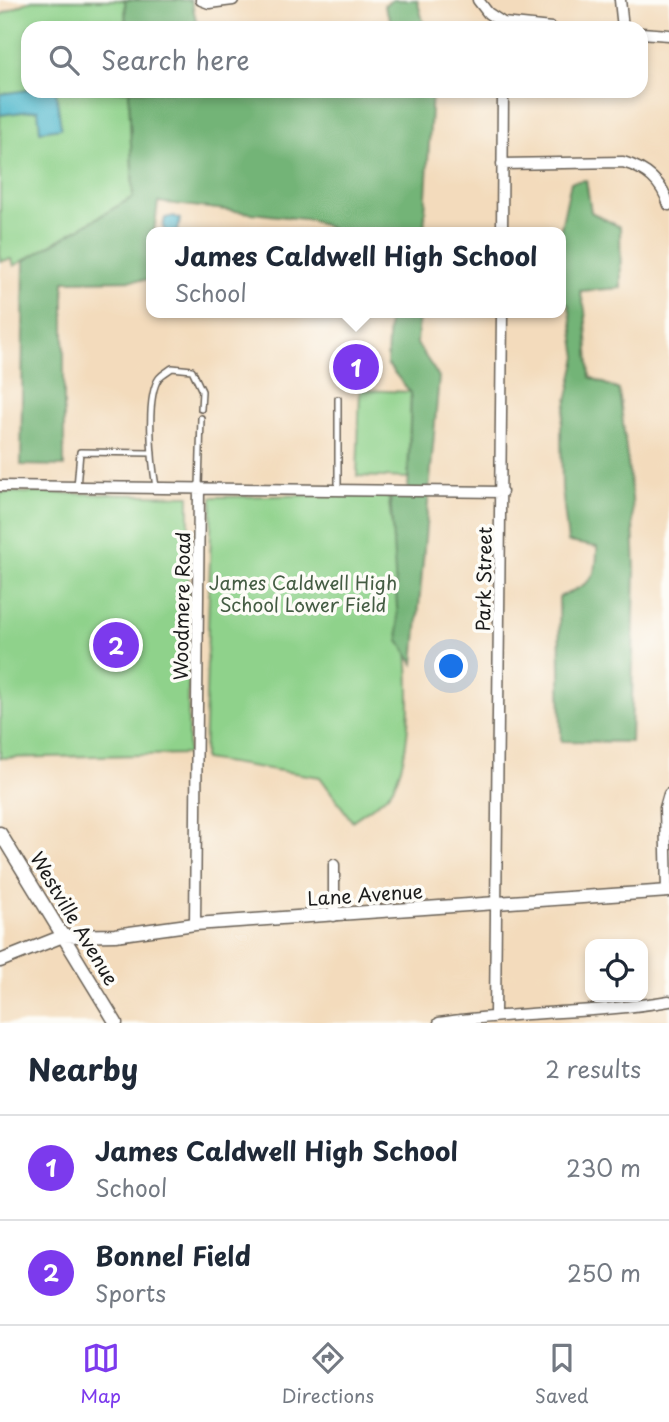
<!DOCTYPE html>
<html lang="en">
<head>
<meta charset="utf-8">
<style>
	:root { --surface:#fff; --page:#f6f6f7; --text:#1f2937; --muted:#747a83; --line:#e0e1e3; --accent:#7c3aed }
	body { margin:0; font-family:"Playpen Sans",sans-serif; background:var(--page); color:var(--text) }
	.controls { position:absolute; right:21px; bottom:21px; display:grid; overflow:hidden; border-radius:14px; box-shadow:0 4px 10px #0003 }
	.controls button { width:63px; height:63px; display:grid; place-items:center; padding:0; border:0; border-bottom:2px solid var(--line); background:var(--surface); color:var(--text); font:35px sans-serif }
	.you { position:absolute; left:452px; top:667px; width:24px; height:24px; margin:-18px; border:5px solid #fff; border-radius:50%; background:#1a73e8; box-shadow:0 0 0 10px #1a73e833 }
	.badge { display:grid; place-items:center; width:46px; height:46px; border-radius:50%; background:var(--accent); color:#fff; font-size:23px; font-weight:700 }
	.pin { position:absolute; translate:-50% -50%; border:4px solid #fff; box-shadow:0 2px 7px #0006 }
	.popup { position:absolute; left:146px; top:227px; width:420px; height:91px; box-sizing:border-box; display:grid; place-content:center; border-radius:14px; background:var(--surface); filter:drop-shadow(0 2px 5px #0005); font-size:23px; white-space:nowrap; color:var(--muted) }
	.popup b { font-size:26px; color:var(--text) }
	.popup::after { content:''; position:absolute; left:50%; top:100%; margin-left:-14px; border:14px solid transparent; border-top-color:var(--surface) }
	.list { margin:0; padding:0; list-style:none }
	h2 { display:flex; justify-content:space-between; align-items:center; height:91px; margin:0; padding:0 28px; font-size:30px }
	h2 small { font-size:23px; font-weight:400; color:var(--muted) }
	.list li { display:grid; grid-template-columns:46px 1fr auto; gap:21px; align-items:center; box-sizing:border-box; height:105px; padding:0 28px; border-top:2px solid var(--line) }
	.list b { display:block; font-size:26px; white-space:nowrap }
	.list p { margin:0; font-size:23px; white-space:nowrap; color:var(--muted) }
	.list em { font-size:23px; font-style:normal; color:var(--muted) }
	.icon { flex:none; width:38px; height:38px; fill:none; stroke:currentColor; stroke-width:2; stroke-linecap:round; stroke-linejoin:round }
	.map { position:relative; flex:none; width:669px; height:1023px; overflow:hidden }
	.search { position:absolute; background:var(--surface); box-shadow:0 4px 10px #0003; left:21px; right:21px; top:21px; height:77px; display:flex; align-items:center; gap:18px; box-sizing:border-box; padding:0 24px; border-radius:21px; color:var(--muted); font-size:26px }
	.sheet { height:301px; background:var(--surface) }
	nav { display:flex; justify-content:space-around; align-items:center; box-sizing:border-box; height:98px; border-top:2px solid var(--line); background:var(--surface); font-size:19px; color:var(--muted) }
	nav a { display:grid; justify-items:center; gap:4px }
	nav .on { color:var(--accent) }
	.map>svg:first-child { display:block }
	.green { fill:#8fd28b; stroke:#567754; stroke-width:2 }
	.forest { fill:#73b477; stroke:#48684a; stroke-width:2 }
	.water { fill:#4eb7cc; stroke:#356a74; stroke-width:2 }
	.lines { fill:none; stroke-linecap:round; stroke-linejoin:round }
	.service-casing { stroke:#675f54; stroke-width:8 }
	.minor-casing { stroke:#675f54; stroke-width:13 }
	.tertiary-casing { stroke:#675f54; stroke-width:15 }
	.service { stroke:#fff; stroke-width:5 }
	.minor { stroke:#fff; stroke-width:10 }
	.tertiary { stroke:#fff; stroke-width:12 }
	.labels { text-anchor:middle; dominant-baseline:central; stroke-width:7; stroke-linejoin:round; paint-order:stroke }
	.street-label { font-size:19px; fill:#1c1c1c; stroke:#fdfcf7 }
	.park-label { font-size:19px; fill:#445c43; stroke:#fdfcf7 }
</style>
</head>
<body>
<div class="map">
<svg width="669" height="1023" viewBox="0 0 669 1023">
	<rect width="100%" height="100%" fill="#fdfcf7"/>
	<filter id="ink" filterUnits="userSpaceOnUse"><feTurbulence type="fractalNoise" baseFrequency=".0143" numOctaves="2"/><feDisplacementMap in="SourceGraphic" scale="14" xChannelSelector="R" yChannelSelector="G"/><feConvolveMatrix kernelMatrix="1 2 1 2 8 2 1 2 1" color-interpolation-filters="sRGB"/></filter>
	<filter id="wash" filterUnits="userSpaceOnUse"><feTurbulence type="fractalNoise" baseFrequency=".00686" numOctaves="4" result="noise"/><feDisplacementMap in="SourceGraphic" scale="28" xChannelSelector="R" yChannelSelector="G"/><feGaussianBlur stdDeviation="1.57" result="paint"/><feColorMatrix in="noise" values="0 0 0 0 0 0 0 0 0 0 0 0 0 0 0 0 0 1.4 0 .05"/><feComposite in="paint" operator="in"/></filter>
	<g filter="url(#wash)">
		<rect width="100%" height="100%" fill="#f3dbbc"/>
		<!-- green -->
		<path class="green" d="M 32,0 L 125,0 L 126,28 L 28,28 L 28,91 L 129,91 L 133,197 L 14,266 L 12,259 L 0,261 L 0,15 Z
			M 360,390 L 411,392 L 408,478 L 357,476 Z
			M 0,492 L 189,496 L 188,754 L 0,758 Z
			M 388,494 C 396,567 428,724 393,787 C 386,800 364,812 352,821 L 320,777 L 204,759 L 212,497 Z"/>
		<!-- forest -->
		<path class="forest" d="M 125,0 L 191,0 L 198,28 L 126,28 Z
			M 393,0 L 417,0 L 425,28 L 390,28 L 392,23 L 384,5 Z
			M 129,91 L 432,91 L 424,232 L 340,232 L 311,220 L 158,202 L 154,232 L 151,232 L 149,280 L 64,281 L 64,466 L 21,465 L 24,261 L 133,197 Z
			M 586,180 L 591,212 L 620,227 L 621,288 L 580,291 L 585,310 L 590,377 L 619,390 L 632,498 L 635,571 L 631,742 L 561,741 L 559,597 C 588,584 598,582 597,547 L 568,542 L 562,489 L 561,427 L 577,357 L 569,305 L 561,300 L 560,232 L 571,182 Z
			M 389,313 L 419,313 L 417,344 L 439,377 L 414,664 L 399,641 L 390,493 L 408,493 L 411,393 L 387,364 Z"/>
		<!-- water -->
		<path class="water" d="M 28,90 L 56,91 L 61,128 L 40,131 L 38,110 L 0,115 L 0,94 Z
			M 174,216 L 180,219 L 178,231 L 167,232 L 163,228 L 165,218 Z"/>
	</g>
	<g filter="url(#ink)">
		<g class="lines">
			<!-- service casing -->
			<g class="service-casing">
				<path id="service" d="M 338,399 L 338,488
					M 77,487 L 80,452 L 152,453
					M 156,487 C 152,464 145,397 159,378 C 162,374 168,371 172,368 L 192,370 L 202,391 L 201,409
					M 199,487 L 201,418"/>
			</g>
			<!-- minor casing -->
			<g class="minor-casing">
				<path id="minor" d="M 201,0 L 209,3 L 233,0
					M 478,0 L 488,13 L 503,23 L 503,28
					M 620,0 L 623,28
					M 503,23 L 551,28
					M 641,33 L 669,35
					M 502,164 L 623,162 C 647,169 662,182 669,205
					M 502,232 L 503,91
					M 0,486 L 502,492
					M 334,865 L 334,916
					M 667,891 L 665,808 L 669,794
					M 195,924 L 199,487
					M 495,1014 L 502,313
					M 439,1023 C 516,1011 593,1014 669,1001"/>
			</g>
			<!-- tertiary casing -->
			<g class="tertiary-casing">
				<path id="tertiary" d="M 0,833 L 116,1023
					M 0,961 L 63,936 L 115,935 L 195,924 L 669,891"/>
			</g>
			<!-- service -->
			<use href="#service" class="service"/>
			<!-- minor -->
			<use href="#minor" class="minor"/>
			<!-- tertiary -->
			<use href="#tertiary" class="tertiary"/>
		</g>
	</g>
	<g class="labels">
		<!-- street labels -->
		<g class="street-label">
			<text transform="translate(483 579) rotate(-89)">Park Street</text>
			<text transform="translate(181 606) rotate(-89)">Woodmere Road</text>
			<text transform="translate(365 894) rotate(-4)">Lane Avenue</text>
			<text transform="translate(75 918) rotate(59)">Westville Avenue</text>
		</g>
		<!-- park labels -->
		<g class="park-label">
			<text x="303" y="582">James Caldwell High<tspan x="303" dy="22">School Lower Field</tspan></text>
		</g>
	</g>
</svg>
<div class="controls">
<button><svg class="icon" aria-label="locate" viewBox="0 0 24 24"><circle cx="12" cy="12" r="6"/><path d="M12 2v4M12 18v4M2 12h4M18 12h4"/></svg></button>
</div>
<div class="you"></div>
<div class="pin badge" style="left:356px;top:367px">1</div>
<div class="popup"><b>James Caldwell High School</b>School</div>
<div class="pin badge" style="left:116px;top:645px">2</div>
<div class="search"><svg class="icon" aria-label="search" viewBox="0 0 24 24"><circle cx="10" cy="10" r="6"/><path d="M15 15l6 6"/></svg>Search here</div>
</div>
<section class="sheet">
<h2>Nearby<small>2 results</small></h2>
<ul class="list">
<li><span class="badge">1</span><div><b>James Caldwell High School</b><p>School</p></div><em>230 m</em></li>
<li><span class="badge">2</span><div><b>Bonnel Field</b><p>Sports</p></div><em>250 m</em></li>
</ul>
</section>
<nav>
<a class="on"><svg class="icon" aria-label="map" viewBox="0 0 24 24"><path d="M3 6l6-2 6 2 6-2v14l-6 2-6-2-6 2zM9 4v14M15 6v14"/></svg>Map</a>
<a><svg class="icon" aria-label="directions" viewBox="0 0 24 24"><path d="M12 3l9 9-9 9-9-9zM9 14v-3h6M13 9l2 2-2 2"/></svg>Directions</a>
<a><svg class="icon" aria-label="saved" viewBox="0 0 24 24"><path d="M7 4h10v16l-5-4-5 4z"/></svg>Saved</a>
</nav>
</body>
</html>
